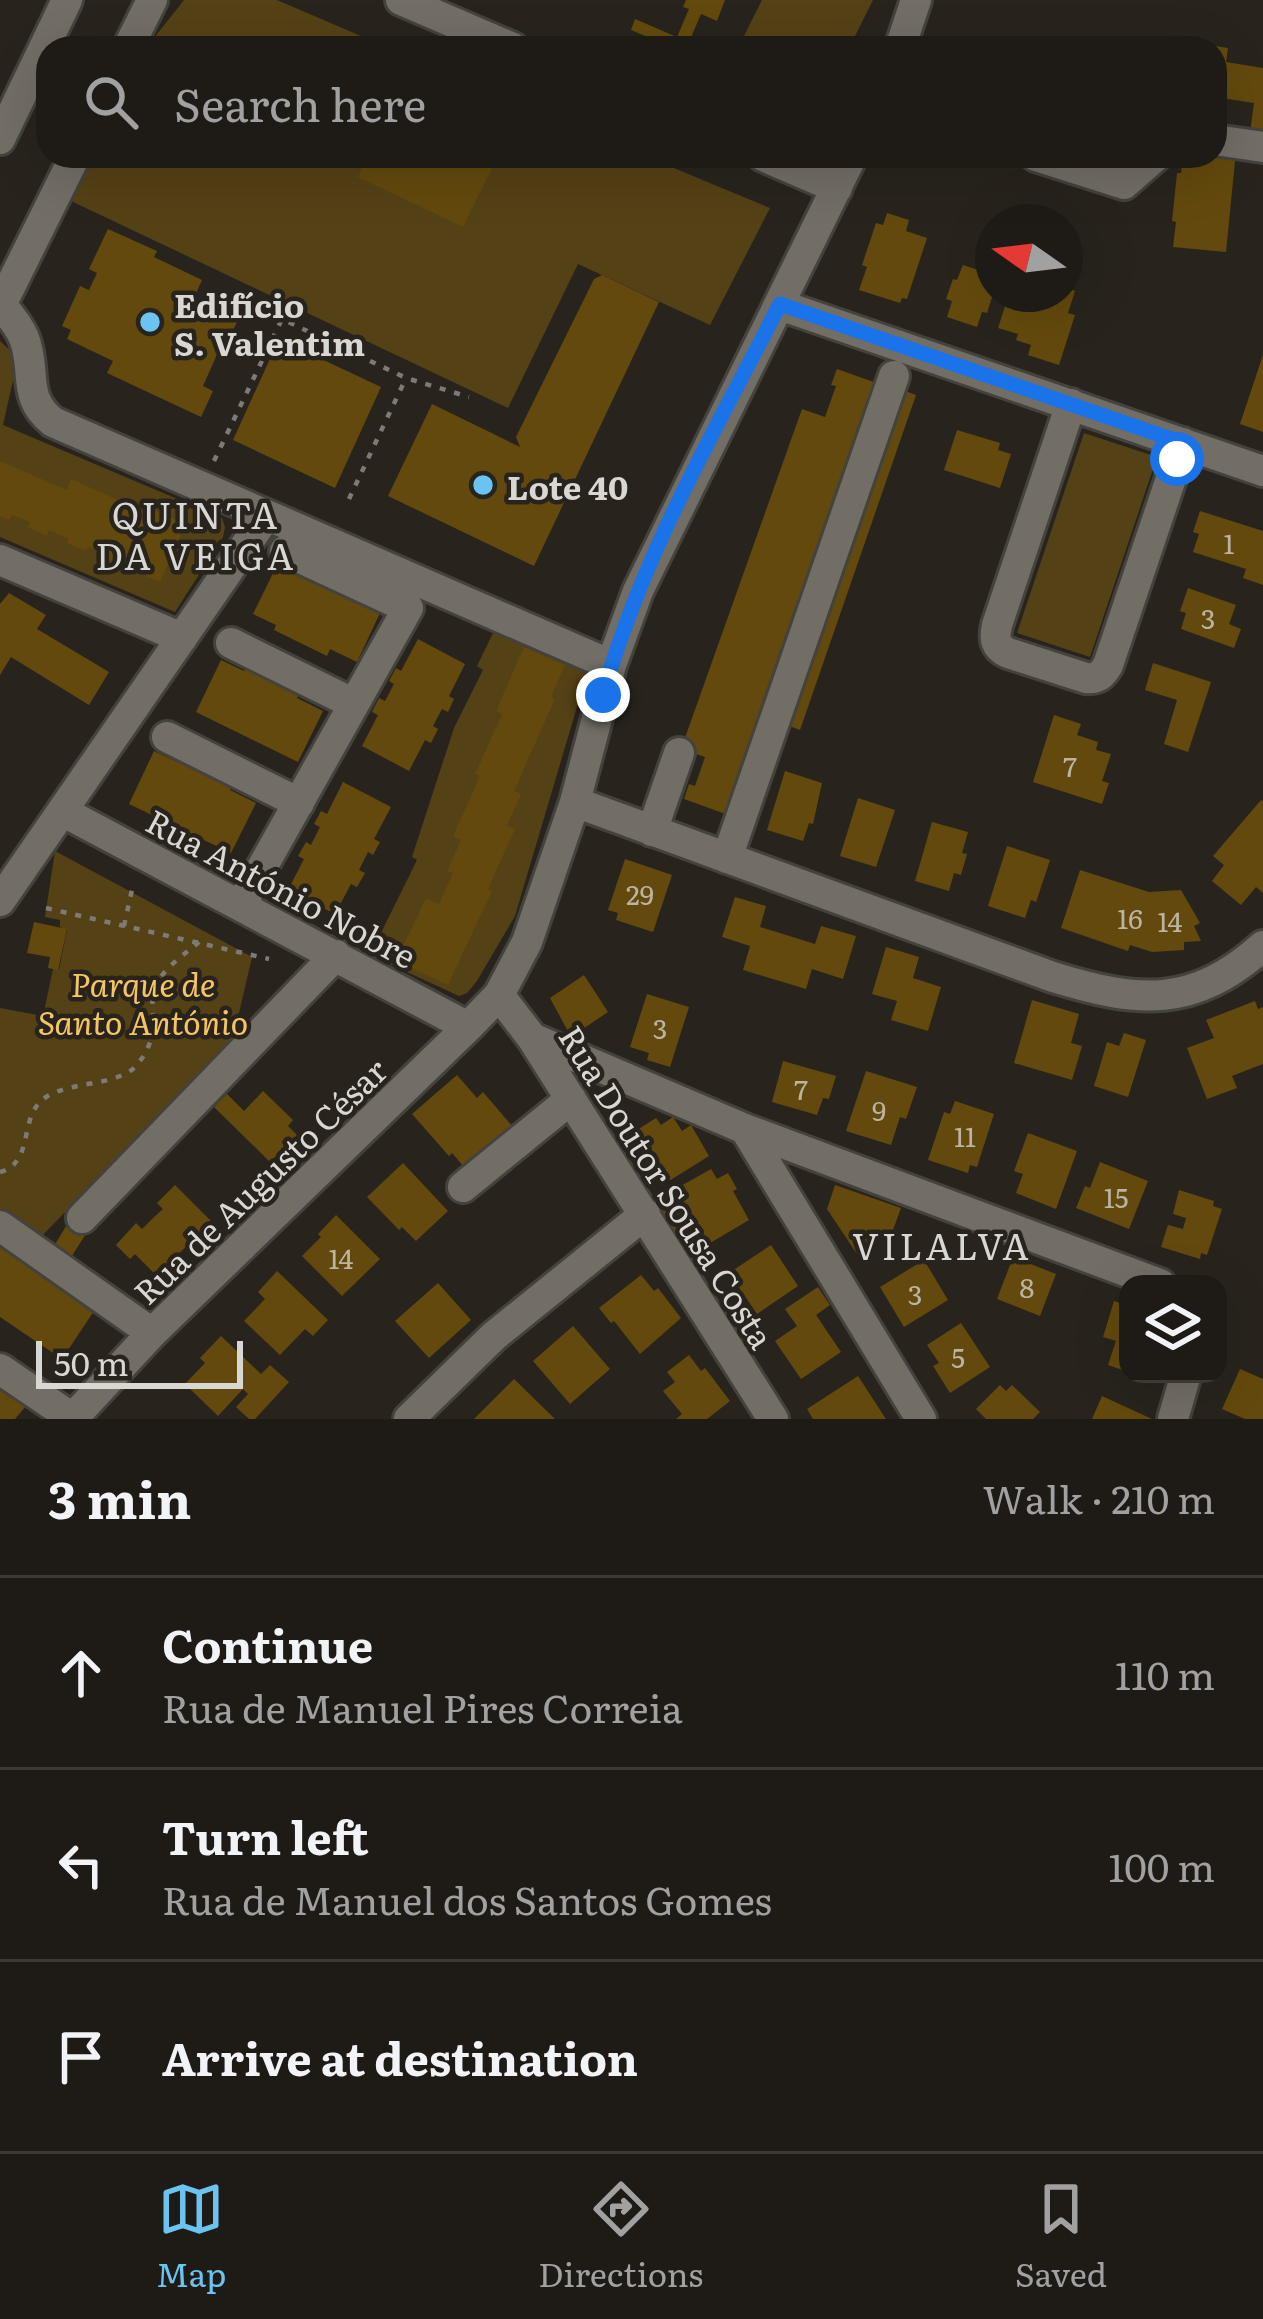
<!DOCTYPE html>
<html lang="en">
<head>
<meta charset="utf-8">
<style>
	:root { --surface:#1e1b16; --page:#26241f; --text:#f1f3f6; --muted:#a1a1a1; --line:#3c3935; --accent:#6ac3f1 }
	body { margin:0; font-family:Literata,serif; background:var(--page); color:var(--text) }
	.controls { position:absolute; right:36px; bottom:36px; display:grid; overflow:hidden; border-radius:24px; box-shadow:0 12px 48px #0002 }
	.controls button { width:108px; height:108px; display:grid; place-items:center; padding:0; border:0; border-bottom:3px solid var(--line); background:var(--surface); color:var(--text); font:60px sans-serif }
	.compass { position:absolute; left:975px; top:204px; width:108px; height:108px; border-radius:50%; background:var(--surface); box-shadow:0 12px 48px #0002; rotate:284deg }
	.scale { position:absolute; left:36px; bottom:30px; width:207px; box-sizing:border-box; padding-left:12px; border:6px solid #d9d7d3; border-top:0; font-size:33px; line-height:42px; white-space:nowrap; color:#d9d7d3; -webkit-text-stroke:9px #28241d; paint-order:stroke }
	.stop { position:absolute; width:36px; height:36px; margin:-27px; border:9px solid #1a73e8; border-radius:50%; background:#fff }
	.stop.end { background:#1a73e8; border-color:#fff; box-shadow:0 3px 12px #0008 }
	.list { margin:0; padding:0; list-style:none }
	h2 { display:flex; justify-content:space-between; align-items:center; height:156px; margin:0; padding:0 48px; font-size:51px }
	h2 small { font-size:39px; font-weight:400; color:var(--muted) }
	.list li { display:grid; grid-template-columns:78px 1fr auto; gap:36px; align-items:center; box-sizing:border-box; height:192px; padding:0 48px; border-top:3px solid var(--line) }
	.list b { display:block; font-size:45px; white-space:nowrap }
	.list p { margin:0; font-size:39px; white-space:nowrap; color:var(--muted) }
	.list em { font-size:39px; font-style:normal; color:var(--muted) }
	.icon { flex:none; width:66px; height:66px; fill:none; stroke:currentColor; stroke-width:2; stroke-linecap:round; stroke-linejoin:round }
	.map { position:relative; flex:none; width:1263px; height:1419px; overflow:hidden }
	.search { position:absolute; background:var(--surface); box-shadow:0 12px 48px #0002; left:36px; right:36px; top:36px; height:132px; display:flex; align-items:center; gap:30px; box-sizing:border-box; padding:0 42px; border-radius:36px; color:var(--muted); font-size:45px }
	.sheet { height:732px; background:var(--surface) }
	nav { display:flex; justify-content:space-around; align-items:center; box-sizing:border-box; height:168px; border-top:3px solid var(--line); background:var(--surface); font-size:33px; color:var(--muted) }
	nav a { display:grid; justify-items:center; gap:6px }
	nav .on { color:var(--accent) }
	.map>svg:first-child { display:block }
	.green { fill:#554116 }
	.building { fill:#63490d }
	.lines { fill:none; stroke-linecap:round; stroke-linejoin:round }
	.minor-casing { stroke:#44423d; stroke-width:36 }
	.path { stroke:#7e7b76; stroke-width:4.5; stroke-dasharray:6 9; stroke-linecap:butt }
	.minor { stroke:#726e66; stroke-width:30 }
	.route { stroke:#1a73e8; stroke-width:15 }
	.poi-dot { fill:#6ac3f1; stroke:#28241d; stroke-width:4.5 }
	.labels { text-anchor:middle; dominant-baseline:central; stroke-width:9; stroke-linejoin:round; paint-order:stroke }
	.number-label { font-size:27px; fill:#bcb4a2 }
	.poi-label { font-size:33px; font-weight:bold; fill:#d9d7d3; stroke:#28241d; text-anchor:start }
	.street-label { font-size:33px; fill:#d9d7d3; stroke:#28241d }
	.park-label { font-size:33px; font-style:italic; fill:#f6c560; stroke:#28241d }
	.neighbourhood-label { font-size:36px; letter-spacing:3px; fill:#d9d7d3; stroke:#28241d }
</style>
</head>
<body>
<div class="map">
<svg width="1263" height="1419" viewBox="0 0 1263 1419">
	<rect width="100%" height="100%" fill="#28241d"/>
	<!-- green -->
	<path class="green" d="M 184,0 L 277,0 L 389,48 L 146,48 Z
		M 762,0 L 873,0 L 849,48 L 738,48 Z
		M 92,156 L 645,156 L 770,208 L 710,325 L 578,264 L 508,408 L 71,201 Z
		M 0,341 L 18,358 L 3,425 L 222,518 L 225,527 L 223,537 L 175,612 L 0,537 Z
		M 1084,433 L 1157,457 L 1090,657 L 1017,633 Z
		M 493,633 L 587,673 L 515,916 L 477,981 L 467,993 L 459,996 L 370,955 L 417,860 L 412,857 L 454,728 L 483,670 L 477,666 Z
		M 55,851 L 252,957 L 233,1039 L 38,1240 L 0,1215 L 0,1008 L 43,1016 L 53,969 L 59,969 L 67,930 L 60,927 L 60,920 L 45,917 Z"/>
	<!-- building -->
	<path class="building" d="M 686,0 L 725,0 L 717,21 L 701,14 L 689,42 L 704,48 L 674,48 L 631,30 L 635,19 L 677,37 L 689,9 L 683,7 Z
		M 1215,46 L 1228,48 L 1226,62 L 1263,68 L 1263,134 L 1250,132 L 1254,103 L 1215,97 Z
		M 1215,149 L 1236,151 L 1226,252 L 1173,247 L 1176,222 L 1172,221 L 1177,173 L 1181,173 L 1183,156 L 1215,156 Z
		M 368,156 L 498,156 L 463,227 L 358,177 Z
		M 887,213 L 909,220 L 906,231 L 927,238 L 907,299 L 902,298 L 900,303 L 859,290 L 867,267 L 862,265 L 876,223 L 883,225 Z
		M 108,229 L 157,251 L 154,257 L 202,280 L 194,298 L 239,318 L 232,332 L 240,335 L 230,355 L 219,350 L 203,386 L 213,391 L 201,417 L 107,373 L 113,361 L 67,339 L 71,330 L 62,326 L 80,286 L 89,290 L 97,273 L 89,269 Z
		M 963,265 L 993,275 L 989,291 L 993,294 L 987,313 L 982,312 L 977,327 L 947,317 L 952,301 L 946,299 L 953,279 L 957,280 Z
		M 602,275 L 659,302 L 534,566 L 388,496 L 432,404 L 520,447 L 516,437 L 594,279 Z
		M 1065,287 L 1075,291 L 1068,313 L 1075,315 L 1059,365 L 1028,355 L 1031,345 L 1016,340 L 1018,334 L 998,328 L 1007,300 L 1026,306 L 1030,294 L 1065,294 Z
		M 279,339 L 381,387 L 335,488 L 233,440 Z
		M 1263,355 L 1263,432 L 1240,424 Z
		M 837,369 L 885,386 L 731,816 L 684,799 L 689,784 L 695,786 L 705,757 L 681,749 L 802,409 L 825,417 L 836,386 L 831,385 Z
		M 897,388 L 916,395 L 800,730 L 781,723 Z
		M 957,430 L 1000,443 L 998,450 L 1011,454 L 1000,488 L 944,470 Z
		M 0,461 L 67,490 L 71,479 L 147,513 L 149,508 L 186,524 L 160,582 L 146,576 L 148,572 L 126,561 L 123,567 L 106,559 L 108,555 L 88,547 L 86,551 L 67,543 L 69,539 L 49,530 L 47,536 L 28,527 L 30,522 L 12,515 L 9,520 L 0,516 Z
		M 1200,511 L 1263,531 L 1263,585 L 1243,578 L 1246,569 L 1193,552 L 1199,534 L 1193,532 Z
		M 279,561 L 381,611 L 357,662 L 330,649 L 327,656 L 274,630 L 276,625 L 253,614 Z
		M 1188,588 L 1236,605 L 1229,624 L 1241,629 L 1234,648 L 1181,629 L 1186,613 L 1180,611 Z
		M 9,593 L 46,615 L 37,629 L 109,672 L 89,705 L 11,657 L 0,675 L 0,604 Z
		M 418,639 L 465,664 L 449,696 L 454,699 L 448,712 L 442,709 L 433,726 L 438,729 L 431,743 L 425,740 L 409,771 L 362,746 L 378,715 L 372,712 L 379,698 L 385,701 L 394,684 L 389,681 L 396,668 L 401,671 Z
		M 524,647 L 565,665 L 551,697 L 555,699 L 514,791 L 521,794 L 507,826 L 515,829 L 488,889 L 492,891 L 448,985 L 396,961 L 426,898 L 439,904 L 453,873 L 447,871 L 461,840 L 453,836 L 480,776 L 475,774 L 502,714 L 496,711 Z
		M 221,660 L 244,671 L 247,666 L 300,692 L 297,698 L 323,711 L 298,762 L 196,712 Z
		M 1153,663 L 1211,682 L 1188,752 L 1164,744 L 1177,700 L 1145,690 Z
		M 1054,715 L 1081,724 L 1077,735 L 1098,742 L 1096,750 L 1111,754 L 1102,781 L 1109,783 L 1102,804 L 1033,782 Z
		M 154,751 L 177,762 L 180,757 L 233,783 L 230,790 L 256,803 L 231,853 L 129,804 Z
		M 785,771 L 822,783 L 813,824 L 809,823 L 803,841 L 767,830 Z
		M 343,782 L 391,807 L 374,839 L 380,842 L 373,855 L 368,852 L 359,870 L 365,873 L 357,887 L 351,884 L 335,914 L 288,890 L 304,859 L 298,856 L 306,842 L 311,845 L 320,827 L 314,824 L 321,811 L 327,814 Z
		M 858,798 L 895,810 L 876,867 L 840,856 Z
		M 1261,800 L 1263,802 L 1263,893 L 1256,887 L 1241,905 L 1212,881 L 1224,865 L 1213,856 Z
		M 932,822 L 968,832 L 962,853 L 967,854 L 961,875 L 954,873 L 949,891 L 915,881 Z
		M 1007,846 L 1050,860 L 1036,902 L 1031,900 L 1025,918 L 988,906 Z
		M 625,859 L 672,875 L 653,932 L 616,920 L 618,913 L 608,910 Z
		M 1080,870 L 1149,892 L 1181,890 L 1200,923 L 1194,926 L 1201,941 L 1184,942 L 1184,950 L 1152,952 L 1130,945 L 1128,951 L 1061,928 Z
		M 735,897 L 766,906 L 760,927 L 815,944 L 821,926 L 856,936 L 843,979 L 812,969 L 806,989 L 743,970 L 750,946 L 722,937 Z
		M 34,922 L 67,929 L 58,970 L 48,968 L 50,957 L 27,953 Z
		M 886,947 L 919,957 L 913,978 L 941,987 L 928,1031 L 891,1020 L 897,1001 L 872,994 Z
		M 584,975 L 608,1012 L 571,1037 L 550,998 Z
		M 647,994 L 689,1007 L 670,1067 L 647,1060 L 649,1053 L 630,1047 Z
		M 1032,1000 L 1079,1014 L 1071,1043 L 1082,1046 L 1072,1080 L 1014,1063 Z
		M 1255,1001 L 1258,1009 L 1263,1007 L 1263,1064 L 1232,1076 L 1237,1088 L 1207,1099 L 1187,1048 L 1214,1038 L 1206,1020 Z
		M 1124,1033 L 1146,1040 L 1128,1097 L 1094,1086 L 1107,1042 L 1119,1046 Z
		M 783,1061 L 836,1076 L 829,1099 L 823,1098 L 817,1115 L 772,1102 Z
		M 866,1071 L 917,1087 L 906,1119 L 900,1117 L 891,1145 L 846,1131 Z
		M 457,1075 L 477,1098 L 483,1092 L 520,1135 L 472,1176 L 452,1153 L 449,1156 L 412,1114 Z
		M 263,1091 L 293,1120 L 288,1126 L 297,1135 L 270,1162 L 214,1107 L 227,1094 L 244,1111 Z
		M 955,1101 L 994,1114 L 977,1167 L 970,1165 L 968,1173 L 928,1160 L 944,1112 L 950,1114 Z
		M 673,1117 L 682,1131 L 691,1125 L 709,1156 L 661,1186 L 629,1135 L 656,1118 L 661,1125 Z
		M 1028,1133 L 1077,1151 L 1056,1209 L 1016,1193 L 1023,1174 L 1014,1171 Z
		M 1100,1162 L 1148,1181 L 1129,1229 L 1076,1208 L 1085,1186 L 1090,1188 Z
		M 403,1163 L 448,1211 L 416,1241 L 402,1227 L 399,1230 L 367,1197 Z
		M 711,1169 L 717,1179 L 728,1173 L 737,1189 L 733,1191 L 749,1220 L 688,1256 L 656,1200 Z
		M 175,1185 L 211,1221 L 157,1276 L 135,1254 L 130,1259 L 116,1245 L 136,1223 L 142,1229 L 152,1219 L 163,1209 L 157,1203 Z
		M 835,1185 L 901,1208 L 893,1230 L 857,1254 L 827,1209 Z
		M 1179,1190 L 1214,1201 L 1213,1206 L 1222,1209 L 1207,1255 L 1201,1253 L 1200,1259 L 1161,1247 L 1168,1225 L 1183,1229 L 1186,1218 L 1173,1214 Z
		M 336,1215 L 380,1259 L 342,1296 L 302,1256 L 321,1237 L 318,1234 Z
		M 71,1218 L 89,1229 L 68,1262 L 51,1251 Z
		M 771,1245 L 798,1286 L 757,1314 L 729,1273 Z
		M 0,1247 L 94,1311 L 62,1359 L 0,1317 Z
		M 1013,1257 L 1056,1274 L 1040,1316 L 997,1299 Z
		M 924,1260 L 948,1300 L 904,1327 L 880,1287 Z
		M 277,1271 L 328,1320 L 313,1336 L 305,1329 L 280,1355 L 244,1321 L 265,1299 L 258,1292 Z
		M 641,1275 L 654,1291 L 658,1288 L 681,1318 L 640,1354 L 614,1321 L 611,1323 L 599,1308 Z
		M 438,1283 L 471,1320 L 429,1358 L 395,1321 Z
		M 818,1287 L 830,1305 L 816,1315 L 841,1352 L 801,1379 L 775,1341 L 797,1326 L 785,1309 Z
		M 1114,1301 L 1128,1306 L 1128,1372 L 1108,1365 L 1116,1341 L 1103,1337 Z
		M 961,1323 L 990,1367 L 950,1393 L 933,1366 L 939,1363 L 927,1345 Z
		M 573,1326 L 610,1369 L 570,1404 L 533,1361 Z
		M 221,1336 L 261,1374 L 270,1365 L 289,1382 L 255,1419 L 249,1419 L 236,1407 L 248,1394 L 243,1389 L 218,1416 L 185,1384 L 205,1363 L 200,1358 Z
		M 689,1355 L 701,1371 L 705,1368 L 730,1401 L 707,1419 L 676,1419 L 682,1414 L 663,1391 L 675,1382 L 667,1372 Z
		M 1240,1369 L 1263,1379 L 1263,1419 L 1245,1419 L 1222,1409 Z
		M 858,1376 L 886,1419 L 813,1419 L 807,1409 Z
		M 514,1379 L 555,1419 L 474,1419 Z
		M 0,1385 L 26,1406 L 15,1419 L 0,1419 Z
		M 1000,1385 L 1006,1391 L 1012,1385 L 1040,1412 L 1033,1419 L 986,1419 L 976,1409 Z
		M 1102,1396 L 1152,1419 L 1092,1419 Z"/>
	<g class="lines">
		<!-- minor casing -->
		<g class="minor-casing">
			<path id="minor" d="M 401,0 L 513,48
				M 128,48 L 152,0
				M 900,48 L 916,0
				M 0,139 L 67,0
				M 1215,140 L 1263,147
				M 763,156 L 837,188
				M 1036,156 L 1124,184 L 1156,156
				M 1,305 C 10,315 19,326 24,338 C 37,371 21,397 53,422 L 611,665
				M 780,305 L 1263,471
				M 0,307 L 75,156
				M 1071,404 L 997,625 C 994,639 995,647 1008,653 L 1086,678 C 1098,679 1102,675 1108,665 L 1183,443
				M 0,560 L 182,638
				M 231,643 L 354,704
				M 167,737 L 299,803
				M 575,802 L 1053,977 C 1138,1003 1193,1009 1263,946
				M 62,811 L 468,1027
				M 652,831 L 679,753
				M 727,858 L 894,376
				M 0,901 L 266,516
				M 241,905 L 408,608 L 285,551
				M 499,995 L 532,1038 L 773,1419
				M 532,1038 L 745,1129 L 1160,1284
				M 745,1129 L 921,1419
				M 463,1187 L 571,1099
				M 82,1218 L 336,955
				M 0,1226 L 152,1333
				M 0,1369 L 72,1418
				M 72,1419 L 152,1333 L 468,1027 L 499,995 L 527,942 L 575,802 L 611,665 L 638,591 L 852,156
				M 409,1419 L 494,1336 L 645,1214
				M 1173,1419 L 1186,1374"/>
		</g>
		<!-- path -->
		<path class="path" d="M 214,461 L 282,319 L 406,378 L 469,397
			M 349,499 L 406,378
			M 46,908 L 269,959
			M 124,926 L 133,885
			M 0,1172 C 36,1162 17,1116 46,1097 C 72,1080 124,1087 140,1061 C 147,1052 153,1038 153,1026 C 155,1010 148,996 158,981 C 168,965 185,954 199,942"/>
		<!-- minor -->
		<use href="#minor" class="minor"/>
	</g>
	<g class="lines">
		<!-- route -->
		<path class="route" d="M 603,695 C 641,557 715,431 780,304 L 1183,443 L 1177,459"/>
	</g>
	<!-- markers -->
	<g class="poi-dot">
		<circle cx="150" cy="322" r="12"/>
		<circle cx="483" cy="485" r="12"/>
	</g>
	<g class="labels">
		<!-- number labels -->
		<g class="number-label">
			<text x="1229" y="542">1</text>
			<text x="1208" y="617">3</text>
			<text x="1070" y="765">7</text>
			<text x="640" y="893">29</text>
			<text x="1130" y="917">16</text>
			<text x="1170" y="920">14</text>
			<text x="660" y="1027">3</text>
			<text x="801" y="1088">7</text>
			<text x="879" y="1109">9</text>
			<text x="965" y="1135">11</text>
			<text x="1116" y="1196">15</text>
			<text x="341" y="1257">14</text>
			<text x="1027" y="1286">8</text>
			<text x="915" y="1293">3</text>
			<text x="958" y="1356">5</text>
		</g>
		<!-- poi labels -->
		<g class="poi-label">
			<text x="174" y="303">Edifício<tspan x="174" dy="38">S. Valentim</tspan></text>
			<text x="507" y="485">Lote 40</text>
		</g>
		<!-- street labels -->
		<g class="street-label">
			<text transform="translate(282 887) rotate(28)">Rua António Nobre</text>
			<text transform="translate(259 1180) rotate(-44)">Rua de Augusto César</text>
			<text transform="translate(668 1186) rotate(58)">Rua Doutor Sousa Costa</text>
		</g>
		<!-- park labels -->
		<g class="park-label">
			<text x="143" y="982">Parque de<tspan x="143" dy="38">Santo António</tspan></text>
		</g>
		<!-- neighbourhood labels -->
		<g class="neighbourhood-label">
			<text x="196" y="513">QUINTA<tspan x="196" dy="41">DA VEIGA</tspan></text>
			<text x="942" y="1244">VILALVA</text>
		</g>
	</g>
</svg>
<div class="controls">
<button><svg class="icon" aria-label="layers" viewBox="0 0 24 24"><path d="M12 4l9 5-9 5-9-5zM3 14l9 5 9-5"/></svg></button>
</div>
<svg class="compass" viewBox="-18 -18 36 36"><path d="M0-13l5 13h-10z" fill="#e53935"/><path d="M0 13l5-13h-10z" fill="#a1a1a1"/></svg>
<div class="scale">50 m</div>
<div class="stop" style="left:1177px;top:459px"></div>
<div class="stop end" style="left:603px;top:695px"></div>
<div class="search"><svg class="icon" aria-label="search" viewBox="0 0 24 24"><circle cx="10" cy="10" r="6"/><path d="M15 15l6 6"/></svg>Search here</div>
</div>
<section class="sheet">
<h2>3 min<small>Walk · 210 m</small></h2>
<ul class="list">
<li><svg class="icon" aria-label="ahead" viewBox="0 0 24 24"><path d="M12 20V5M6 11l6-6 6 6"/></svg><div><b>Continue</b><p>Rua de Manuel Pires Correia</p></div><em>110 m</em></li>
<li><svg class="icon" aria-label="left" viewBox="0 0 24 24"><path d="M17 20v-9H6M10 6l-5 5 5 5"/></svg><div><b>Turn left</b><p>Rua de Manuel dos Santos Gomes</p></div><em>100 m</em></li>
<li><svg class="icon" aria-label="arrive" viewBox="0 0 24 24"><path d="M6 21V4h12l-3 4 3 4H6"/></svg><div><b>Arrive at destination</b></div></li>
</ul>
</section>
<nav>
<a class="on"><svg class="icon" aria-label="map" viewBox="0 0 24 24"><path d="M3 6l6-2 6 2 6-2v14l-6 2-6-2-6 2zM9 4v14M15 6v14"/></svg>Map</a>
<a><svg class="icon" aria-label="directions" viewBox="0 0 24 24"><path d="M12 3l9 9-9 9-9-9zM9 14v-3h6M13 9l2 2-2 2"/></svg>Directions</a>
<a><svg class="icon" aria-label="saved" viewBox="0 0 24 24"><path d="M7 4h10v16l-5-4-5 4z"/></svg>Saved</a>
</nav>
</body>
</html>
